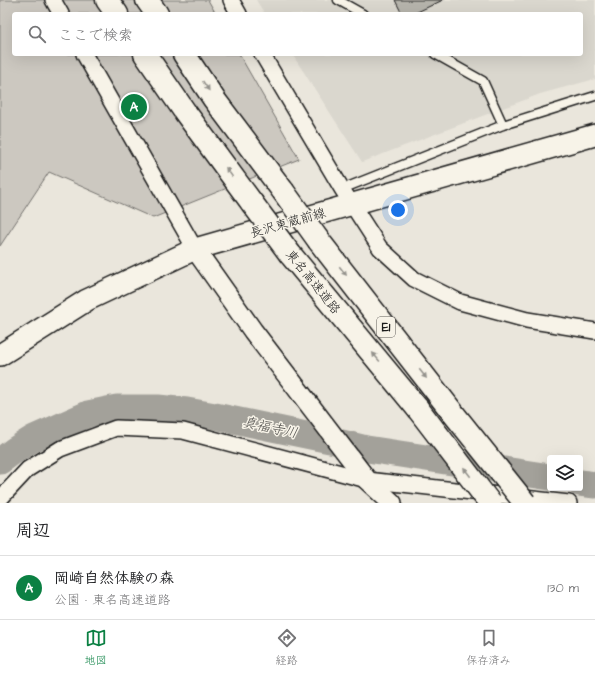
<!DOCTYPE html>
<html lang="ja">
<head>
<meta charset="utf-8">
<style>
	:root { --surface:#fff; --page:#f6f6f6; --text:#202124; --muted:#757577; --line:#e0e0e0; --accent:#0b8043 }
	body { margin:0; font-family:"Architects Daughter","Klee One",sans-serif; background:var(--page); color:var(--text) }
	.controls { position:absolute; right:12px; bottom:12px; display:grid; overflow:hidden; border-radius:4px; box-shadow:0 4px 16px #0002 }
	.controls button { width:36px; height:36px; display:grid; place-items:center; padding:0; border:0; border-bottom:1px solid var(--line); background:var(--surface); color:var(--text); font:20px sans-serif }
	.you { position:absolute; left:398px; top:210px; width:14px; height:14px; margin:-10px; border:3px solid #fff; border-radius:50%; background:#1a73e8; box-shadow:0 0 0 6px #1a73e833 }
	.badge { display:grid; place-items:center; width:26px; height:26px; border-radius:50%; background:var(--accent); color:#fff; font-size:13px; font-weight:700 }
	.pin { position:absolute; translate:-50% -50%; border:2px solid #fff; box-shadow:0 1px 4px #0006 }
	.list { margin:0; padding:0; list-style:none }
	h2 { display:flex; justify-content:space-between; align-items:center; height:52px; margin:0; padding:0 16px; font-size:17px }
	h2 small { font-size:13px; font-weight:400; color:var(--muted) }
	.list li { display:grid; grid-template-columns:26px 1fr auto; gap:12px; align-items:center; box-sizing:border-box; height:64px; padding:0 16px; border-top:1px solid var(--line) }
	.list b { display:block; font-size:15px; white-space:nowrap }
	.list p { margin:0; font-size:13px; white-space:nowrap; color:var(--muted) }
	.list em { font-size:13px; font-style:normal; color:var(--muted) }
	.icon { flex:none; width:22px; height:22px; fill:none; stroke:currentColor; stroke-width:2; stroke-linecap:round; stroke-linejoin:round }
	.map { position:relative; flex:none; width:595px; height:503px; overflow:hidden }
	.search { position:absolute; background:var(--surface); box-shadow:0 4px 16px #0002; left:12px; right:12px; top:12px; height:44px; display:flex; align-items:center; gap:10px; box-sizing:border-box; padding:0 14px; border-radius:4px; color:var(--muted); font-size:15px }
	.sheet { height:116px; background:var(--surface) }
	nav { display:flex; justify-content:space-around; align-items:center; box-sizing:border-box; height:56px; border-top:1px solid var(--line); background:var(--surface); font-size:11px; color:var(--muted) }
	nav a { display:grid; justify-items:center; gap:2px }
	nav .on { color:var(--accent) }
	.map>svg:first-child { display:block }
	.built { fill:#dad7ce }
	.green { fill:#ccc8c0; stroke:#74726e }
	.lines { fill:none; stroke-linecap:round; stroke-linejoin:round }
	.river { stroke:#a3a19a; stroke-width:27 }
	.building { fill:#b6b4ac; stroke:#1c1c1c }
	.service-casing { stroke:#1c1c1c; stroke-width:11 }
	.minor-casing { stroke:#1c1c1c; stroke-width:18 }
	.tertiary-casing { stroke:#1c1c1c; stroke-width:22 }
	.secondary-casing { stroke:#1c1c1c; stroke-width:24 }
	.motorway-casing { stroke:#1c1c1c; stroke-width:25 }
	.service { stroke:#f7f3e8; stroke-width:8 }
	.minor { stroke:#f7f3e8; stroke-width:15 }
	.tertiary { stroke:#f7f3e8; stroke-width:19 }
	.secondary { stroke:#f7f3e8; stroke-width:21 }
	.motorway { stroke:#f7f3e8; stroke-width:22 }
	.motorway-bridge-casing { stroke:#1c1c1c; stroke-width:25; stroke-linecap:butt }
	.motorway-bridge { stroke:#f7f3e8; stroke-width:22 }
	.oneway { fill:#94928c }
	.labels { text-anchor:middle; dominant-baseline:central; stroke-width:3; stroke-linejoin:round; paint-order:stroke }
	.shield { fill:#f7f3e8; stroke:#5e5c59; stroke-width:1 }
	.shield-label { font-size:12px; font-weight:bold; fill:#1c1c1c }
	.street-label { font-size:13px; fill:#1c1c1c; stroke:#f7f3e8 }
	.water-label { font-size:14px; font-style:italic; fill:#52514e; stroke:#f7f3e8 }
</style>
</head>
<body>
<div class="map">
<svg width="595" height="503" viewBox="0 0 595 503">
	<rect width="100%" height="100%" fill="#eae6dc"/>
	<filter id="ink" filterUnits="userSpaceOnUse"><feTurbulence type="fractalNoise" baseFrequency=".025" numOctaves="2"/><feDisplacementMap in="SourceGraphic" scale="8" xChannelSelector="R" yChannelSelector="G"/><feConvolveMatrix kernelMatrix="1 2 1 2 8 2 1 2 1" color-interpolation-filters="sRGB"/></filter>
	<g filter="url(#ink)">
		<!-- built -->
		<path class="built" d="M 256,0 L 595,0 L 595,79 L 540,94 L 362,162 L 292,54 L 581,54 L 581,14 L 265,14 Z"/>
		<!-- green -->
		<path class="green" d="M 0,0 L 208,0 L 216,14 L 14,14 L 14,54 L 239,54 L 299,159 L 153,218 L 49,172 L 0,246 Z"/>
		<g class="lines">
			<!-- river -->
			<path class="river" d="M 0,461 L 15,450 L 34,438 L 88,414 L 117,408 L 158,408 L 187,411 L 215,416 L 330,440 L 367,449 L 550,477
				M 580,483 L 595,485"/>
		</g>
		<!-- building -->
		<path class="building" d="M 395,0 L 443,0 L 413,14 L 402,14 Z"/>
		<g class="lines">
			<!-- service casing -->
			<g class="service-casing">
				<path id="service" d="M 338,0 L 363,14
					M 435,54 L 483,81 L 503,125
					M 342,189 L 503,125 L 595,96"/>
			</g>
			<!-- minor casing -->
			<g class="minor-casing">
				<path id="minor" d="M 53,0 L 61,14
					M 231,0 L 239,14
					M 84,54 L 195,249
					M 262,54 L 342,189 L 380,248 L 414,279 L 460,302 L 527,320 L 595,331
					M 0,499 L 28,469 L 60,449 L 116,428 L 183,431 L 367,480 L 569,503"/>
			</g>
			<!-- tertiary casing -->
			<g class="tertiary-casing">
				<path id="tertiary" d="M 195,249 L 253,331 L 367,480 L 392,503"/>
			</g>
			<!-- secondary casing -->
			<g class="secondary-casing">
				<path id="secondary" d="M 0,355 L 87,300 L 195,249 L 595,135"/>
			</g>
			<!-- motorway casing -->
			<g class="motorway-casing">
				<path id="motorway" d="M 107,0 L 117,14
					M 147,0 L 157,14
					M 145,54 L 185,112 L 252,203
					M 184,54 L 214,99 L 283,191
					M 319,241 L 453,413
					M 290,254 L 418,409"/>
			</g>
			<!-- service -->
			<use href="#service" class="service"/>
			<!-- minor -->
			<use href="#minor" class="minor"/>
			<!-- tertiary -->
			<use href="#tertiary" class="tertiary"/>
			<!-- secondary -->
			<use href="#secondary" class="secondary"/>
			<!-- motorway -->
			<use href="#motorway" class="motorway"/>
			<!-- motorway-bridge casing -->
			<g class="motorway-bridge-casing">
				<path id="motorway-bridge" d="M 283,191 L 319,241
					M 252,203 L 290,254
					M 418,409 L 490,503
					M 453,413 L 525,503"/>
			</g>
			<!-- motorway-bridge -->
			<use href="#motorway-bridge" class="motorway-bridge"/>
		</g>
		<!-- one-way arrows -->
		<defs><path id="oneway-solid" d="M-6-.8H1V-3.2L6.5 0L1 3.2V.8H-6Z"/></defs>
		<g class="oneway">
			<use href="#oneway-solid" transform="translate(206 86) rotate(56)"/>
			<use href="#oneway-solid" transform="translate(229 172) rotate(-126)"/>
			<use href="#oneway-solid" transform="translate(343 271) rotate(52)"/>
			<use href="#oneway-solid" transform="translate(376 357) rotate(-130)"/>
			<use href="#oneway-solid" transform="translate(423 374) rotate(52)"/>
			<use href="#oneway-solid" transform="translate(467 472) rotate(-127)"/>
		</g>
	</g>
	<g class="labels">
		<!-- shield labels -->
		<rect class="shield" x="377" y="317" width="18" height="20" rx="3"/>
		<g class="shield-label">
			<text x="386" y="327">E1</text>
		</g>
		<!-- street labels -->
		<g class="street-label">
			<text transform="translate(288 223) rotate(-16)">長沢東蔵前線</text>
			<text transform="translate(313 282) rotate(51)">東名高速道路</text>
		</g>
		<!-- water labels -->
		<g class="water-label">
			<text transform="translate(270 428) rotate(12)">真福寺川</text>
		</g>
	</g>
</svg>
<div class="controls">
<button><svg class="icon" aria-label="layers" viewBox="0 0 24 24"><path d="M12 4l9 5-9 5-9-5zM3 14l9 5 9-5"/></svg></button>
</div>
<div class="you"></div>
<div class="pin badge" style="left:134px;top:107px">A</div>
<div class="search"><svg class="icon" aria-label="search" viewBox="0 0 24 24"><circle cx="10" cy="10" r="6"/><path d="M15 15l6 6"/></svg>ここで検索</div>
</div>
<section class="sheet">
<h2>周辺<small></small></h2>
<ul class="list">
<li><span class="badge">A</span><div><b>岡崎自然体験の森</b><p>公園 · 東名高速道路</p></div><em>130 m</em></li>
</ul>
</section>
<nav>
<a class="on"><svg class="icon" aria-label="map" viewBox="0 0 24 24"><path d="M3 6l6-2 6 2 6-2v14l-6 2-6-2-6 2zM9 4v14M15 6v14"/></svg>地図</a>
<a><svg class="icon" aria-label="directions" viewBox="0 0 24 24"><path d="M12 3l9 9-9 9-9-9zM9 14v-3h6M13 9l2 2-2 2"/></svg>経路</a>
<a><svg class="icon" aria-label="saved" viewBox="0 0 24 24"><path d="M7 4h10v16l-5-4-5 4z"/></svg>保存済み</a>
</nav>
</body>
</html>
